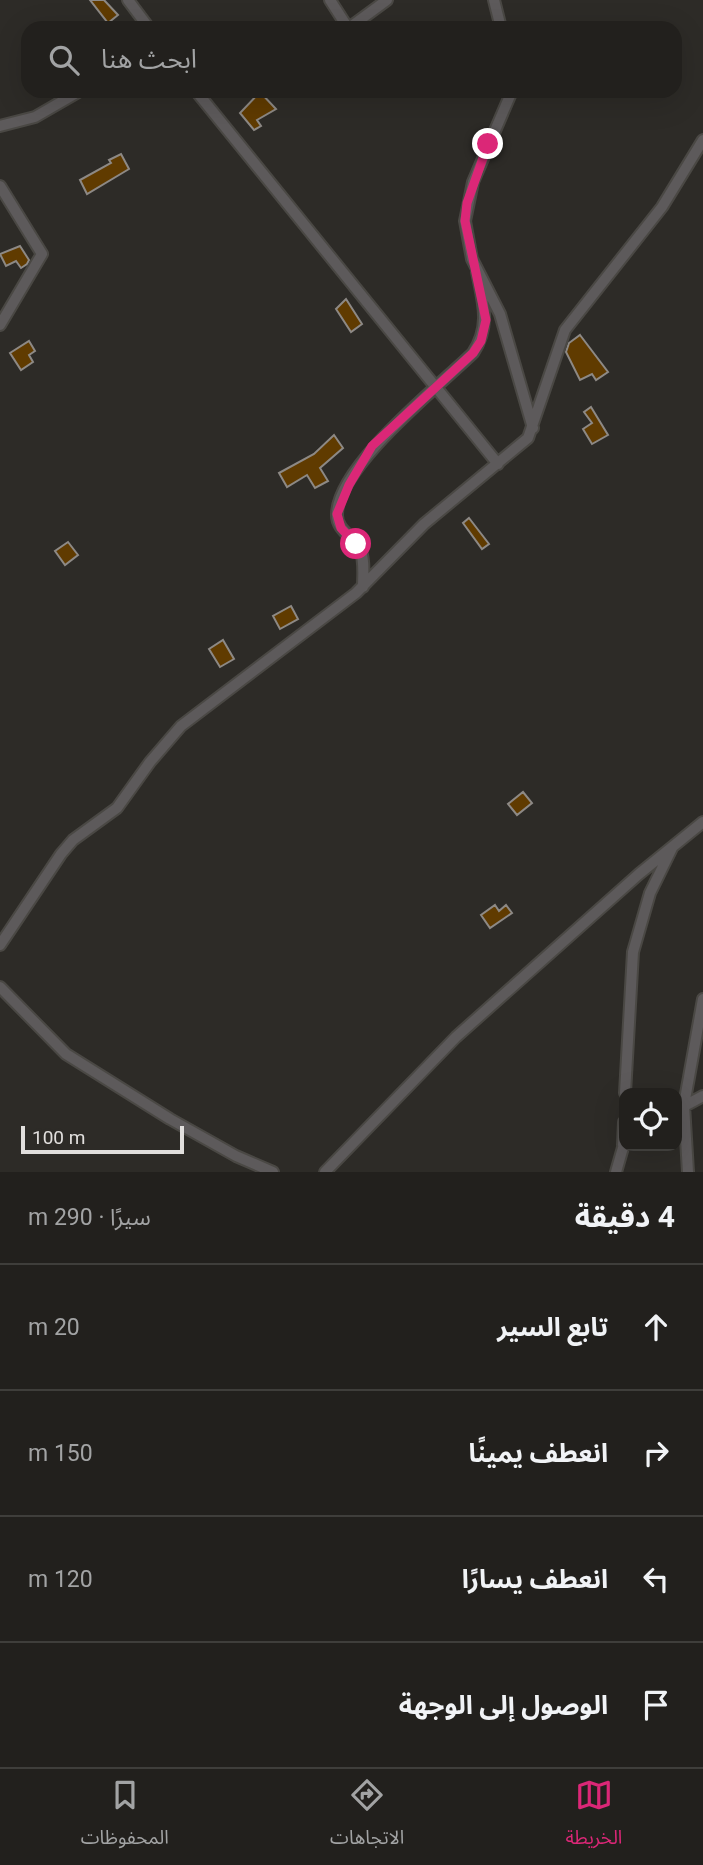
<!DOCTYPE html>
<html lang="ar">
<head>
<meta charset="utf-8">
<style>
	:root { --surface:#22201d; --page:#2a2826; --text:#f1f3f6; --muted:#a2a3a4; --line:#3f3e3b; --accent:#db2777 }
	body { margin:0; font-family:Roboto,"Noto Sans Arabic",sans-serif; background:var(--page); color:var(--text); direction:rtl }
	.controls { position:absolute; right:21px; bottom:21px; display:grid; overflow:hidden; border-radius:14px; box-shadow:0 7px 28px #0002 }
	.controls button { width:63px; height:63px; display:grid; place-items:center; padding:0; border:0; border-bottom:2px solid var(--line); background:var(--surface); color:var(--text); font:35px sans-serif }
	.scale { position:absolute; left:21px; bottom:18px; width:163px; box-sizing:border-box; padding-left:7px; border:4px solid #e1dfdd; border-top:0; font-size:19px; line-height:24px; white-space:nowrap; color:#e1dfdd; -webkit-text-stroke:5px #2d2b27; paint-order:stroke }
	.stop { position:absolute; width:21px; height:21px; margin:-16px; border:5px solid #db2777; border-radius:50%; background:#fff }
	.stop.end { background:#db2777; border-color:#fff; box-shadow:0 2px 7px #0008 }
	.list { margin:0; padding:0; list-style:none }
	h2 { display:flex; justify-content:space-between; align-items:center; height:91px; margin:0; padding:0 28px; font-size:30px }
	h2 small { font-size:23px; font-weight:400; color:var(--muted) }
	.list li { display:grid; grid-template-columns:46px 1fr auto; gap:21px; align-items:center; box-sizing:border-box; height:126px; padding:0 28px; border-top:2px solid var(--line) }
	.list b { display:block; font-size:26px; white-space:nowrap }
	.list em { font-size:23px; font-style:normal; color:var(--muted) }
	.icon { flex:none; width:38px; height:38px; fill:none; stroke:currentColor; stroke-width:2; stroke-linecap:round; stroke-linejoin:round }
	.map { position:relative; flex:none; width:703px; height:1172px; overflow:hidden; direction:ltr }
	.search { position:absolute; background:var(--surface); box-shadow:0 7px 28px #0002; left:21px; right:21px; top:21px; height:77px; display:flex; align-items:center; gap:18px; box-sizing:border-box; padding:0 24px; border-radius:21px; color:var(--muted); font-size:26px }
	.sheet { height:595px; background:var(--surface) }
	nav { display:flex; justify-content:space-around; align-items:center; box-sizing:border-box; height:98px; border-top:2px solid var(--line); background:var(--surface); font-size:19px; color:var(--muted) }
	nav a { display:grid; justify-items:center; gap:4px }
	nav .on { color:var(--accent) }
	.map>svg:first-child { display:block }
	.building { fill:#603b00; stroke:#8d8985; stroke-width:2 }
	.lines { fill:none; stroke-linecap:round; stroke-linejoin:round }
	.street-casing { stroke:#4a4844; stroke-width:14 }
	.street { stroke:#5d5a5b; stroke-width:10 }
	.route { stroke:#db2777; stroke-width:9 }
</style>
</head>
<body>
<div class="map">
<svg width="703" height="1172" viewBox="0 0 703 1172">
	<rect width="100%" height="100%" fill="#2d2b27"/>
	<!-- building -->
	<path class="building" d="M 90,0 L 104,0 L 118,15 L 108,23 Z
		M 260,92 L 276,109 L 257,120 L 261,126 L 254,130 L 240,113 Z
		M 121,154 L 129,169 L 87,194 L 80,180 L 111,163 L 109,160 Z
		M 20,246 L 29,260 L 27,264 L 21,268 L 16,261 L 6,266 L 0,254 Z
		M 346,299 L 362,324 L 351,332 L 336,309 Z
		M 580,335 L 608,372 L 596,380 L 592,374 L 580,380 L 566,352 L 569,343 Z
		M 29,341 L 35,351 L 29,355 L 33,362 L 21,370 L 10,353 Z
		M 591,407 L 608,435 L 592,444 L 583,429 L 592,423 L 584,412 Z
		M 334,435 L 343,448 L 320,468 L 328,481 L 315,488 L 307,475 L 287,487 L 279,473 L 314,454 Z
		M 469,518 L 489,544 L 482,549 L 463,523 Z
		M 68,542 L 78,555 L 65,565 L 55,551 Z
		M 291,606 L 298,619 L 280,629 L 273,616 Z
		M 223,640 L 234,659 L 220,667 L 209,649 Z
		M 523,792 L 532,803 L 517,815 L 508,804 Z
		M 495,905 L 499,911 L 506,905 L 512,913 L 490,928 L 481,915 Z"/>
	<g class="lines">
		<!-- street casing -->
		<g class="street-casing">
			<path id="street" d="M 128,0 L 149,28
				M 330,0 L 348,28
				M 494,0 L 501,28
				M 349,28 L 387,0
				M 196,91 L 498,464
				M 512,91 L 473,182 L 465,221 L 472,259 L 500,314 L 533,428
				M 0,126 L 35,117 L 80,91
				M 0,186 L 42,254 L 0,325
				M 363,587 C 363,575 365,560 360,549 C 354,537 336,530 337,514 C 338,466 439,386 473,353 C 491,326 483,302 477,272
				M 0,945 L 61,854 L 73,840 L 117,808 L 150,762 L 181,726 L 356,593 L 424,524 L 528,438 L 565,330 L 662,207 L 703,140
				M 0,987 L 66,1054 L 170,1119 L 236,1156 L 273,1172
				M 625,1093 L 633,952 L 650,893 L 672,848
				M 677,1110 L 703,1096
				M 623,1145 L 624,1122
				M 325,1172 L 456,1037 L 639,874 L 703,822
				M 616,1172 L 624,1144
				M 688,1172 L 684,1105 L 703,999"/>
		</g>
		<!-- street -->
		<use href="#street" class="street"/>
	</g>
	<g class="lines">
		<!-- route -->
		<path class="route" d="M 356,544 L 341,528 L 337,514 L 349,485 L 372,446 L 473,353 L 481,341 L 486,320 L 465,221 L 467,203 L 488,144"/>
	</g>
</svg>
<div class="controls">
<button><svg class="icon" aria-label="locate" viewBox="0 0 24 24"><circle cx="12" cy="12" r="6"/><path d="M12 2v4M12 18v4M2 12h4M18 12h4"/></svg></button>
</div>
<div class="scale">100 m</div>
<div class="stop" style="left:356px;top:544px"></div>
<div class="stop end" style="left:488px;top:144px"></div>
<div class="search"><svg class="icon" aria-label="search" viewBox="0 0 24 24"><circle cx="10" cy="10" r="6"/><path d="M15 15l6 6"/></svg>ابحث هنا</div>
</div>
<section class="sheet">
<h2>4 دقيقة<small>سيرًا · 290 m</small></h2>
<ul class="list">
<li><svg class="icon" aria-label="ahead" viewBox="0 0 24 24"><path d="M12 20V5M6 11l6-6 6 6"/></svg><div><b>تابع السير</b></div><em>20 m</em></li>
<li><svg class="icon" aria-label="right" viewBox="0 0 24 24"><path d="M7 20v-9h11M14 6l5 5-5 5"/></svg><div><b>انعطف يمينًا</b></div><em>150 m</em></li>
<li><svg class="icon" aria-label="left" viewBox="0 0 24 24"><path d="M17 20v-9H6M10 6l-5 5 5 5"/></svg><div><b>انعطف يسارًا</b></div><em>120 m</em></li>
<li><svg class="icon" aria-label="arrive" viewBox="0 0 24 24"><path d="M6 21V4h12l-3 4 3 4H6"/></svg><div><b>الوصول إلى الوجهة</b></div></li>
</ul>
</section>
<nav>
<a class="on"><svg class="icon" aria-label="map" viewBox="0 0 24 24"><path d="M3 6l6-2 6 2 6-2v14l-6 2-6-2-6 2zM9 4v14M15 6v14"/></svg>الخريطة</a>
<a><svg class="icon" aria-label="directions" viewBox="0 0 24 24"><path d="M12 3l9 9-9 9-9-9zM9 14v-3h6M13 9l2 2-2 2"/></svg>الاتجاهات</a>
<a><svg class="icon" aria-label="saved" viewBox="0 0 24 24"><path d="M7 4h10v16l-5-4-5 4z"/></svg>المحفوظات</a>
</nav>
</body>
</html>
